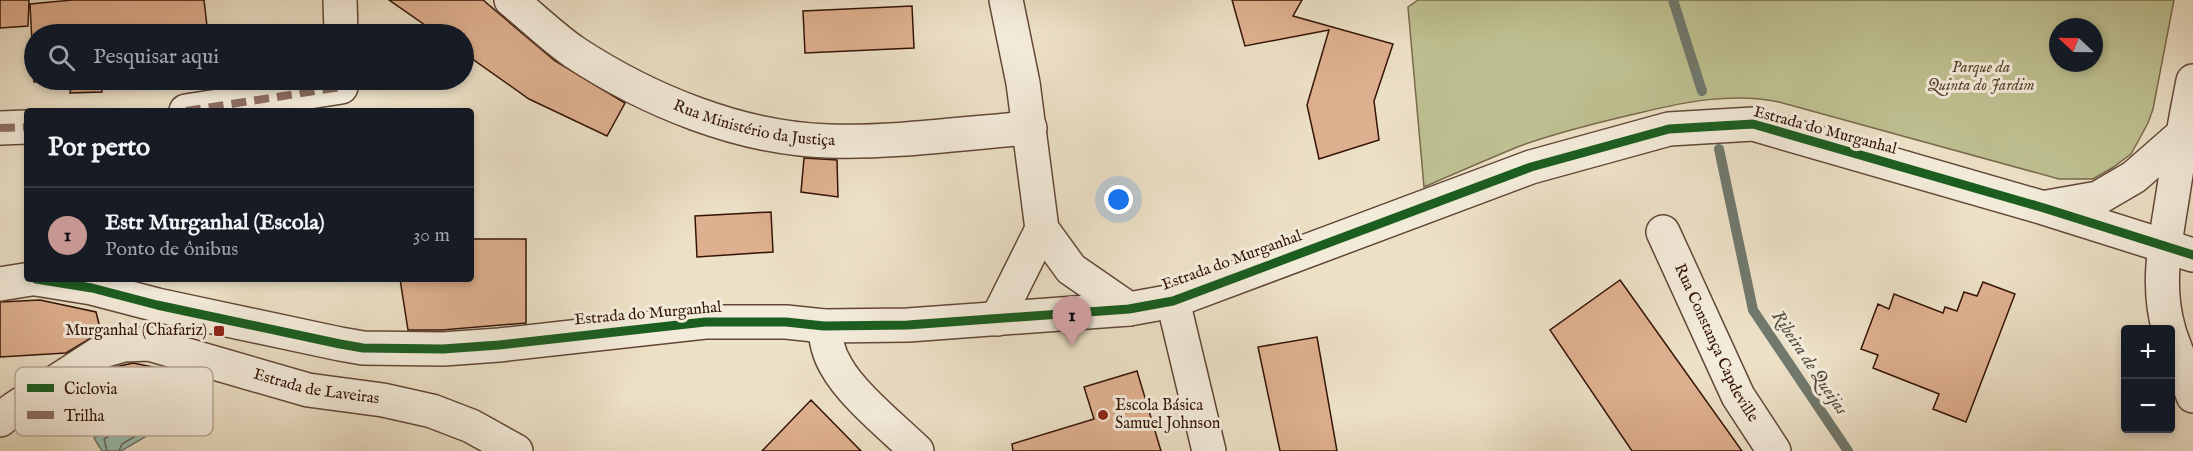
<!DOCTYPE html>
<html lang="pt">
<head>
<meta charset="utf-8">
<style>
	:root { --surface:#171b24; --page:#20242c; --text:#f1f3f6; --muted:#9ea1a6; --line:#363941; --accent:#c59692 }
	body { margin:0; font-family:"IM FELL English",serif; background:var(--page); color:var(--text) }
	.controls { position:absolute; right:18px; bottom:18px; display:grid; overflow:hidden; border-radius:6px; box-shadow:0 3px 9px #0003 }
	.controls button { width:54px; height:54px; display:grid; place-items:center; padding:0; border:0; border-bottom:2px solid var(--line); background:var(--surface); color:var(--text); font:30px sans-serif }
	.compass { position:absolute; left:2049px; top:18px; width:54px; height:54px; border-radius:50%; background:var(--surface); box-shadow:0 3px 9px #0003; rotate:292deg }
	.you { position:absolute; left:1119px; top:200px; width:21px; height:21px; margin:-15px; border:4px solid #fff; border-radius:50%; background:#1a73e8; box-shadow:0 0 0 9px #1a73e833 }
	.badge { display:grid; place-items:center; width:39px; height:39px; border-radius:50%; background:var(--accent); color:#111; font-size:20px; font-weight:700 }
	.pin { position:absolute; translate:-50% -50px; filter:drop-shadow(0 2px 3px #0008) }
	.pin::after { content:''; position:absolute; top:32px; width:21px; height:18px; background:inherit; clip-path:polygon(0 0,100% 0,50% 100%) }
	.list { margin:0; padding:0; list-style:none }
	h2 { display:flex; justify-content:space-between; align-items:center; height:78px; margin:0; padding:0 24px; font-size:26px }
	h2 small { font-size:20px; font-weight:400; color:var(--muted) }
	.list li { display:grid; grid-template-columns:39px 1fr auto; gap:18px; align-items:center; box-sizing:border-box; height:96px; padding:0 24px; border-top:2px solid var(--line) }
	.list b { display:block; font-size:22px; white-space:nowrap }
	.list p { margin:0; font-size:20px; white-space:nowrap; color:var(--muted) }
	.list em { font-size:20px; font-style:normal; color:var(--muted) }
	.icon { flex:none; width:33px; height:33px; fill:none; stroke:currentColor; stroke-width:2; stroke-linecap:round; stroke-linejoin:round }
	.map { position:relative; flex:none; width:2193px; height:451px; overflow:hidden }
	.search { position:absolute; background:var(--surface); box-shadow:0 3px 9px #0003; left:24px; top:24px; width:450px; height:66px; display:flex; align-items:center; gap:15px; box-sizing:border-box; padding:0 21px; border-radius:33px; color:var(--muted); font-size:22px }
	.panel { position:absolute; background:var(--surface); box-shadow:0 3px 9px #0003; left:24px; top:108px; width:450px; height:174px; border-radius:6px }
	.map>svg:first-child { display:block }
	.green { fill:#bec091; stroke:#796a4c; stroke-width:1.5; fill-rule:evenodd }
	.water { fill:#99bdb1; stroke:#71796d; stroke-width:1.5 }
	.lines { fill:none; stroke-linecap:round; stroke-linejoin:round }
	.shore { stroke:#66685c; stroke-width:1.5 }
	.stream { stroke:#71796d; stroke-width:10 }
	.building { fill:#dfb08f; stroke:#341407; stroke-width:1.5 }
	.minor-casing { stroke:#624737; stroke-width:36 }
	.minor { stroke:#f3ebda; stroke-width:33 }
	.quiet { stroke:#8d6e63; stroke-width:8; stroke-dasharray:15 8; stroke-linecap:butt }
	.cycleway-casing { stroke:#f3ebda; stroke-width:13 }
	.cycleway { stroke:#1b5e20; stroke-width:9 }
	.poi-dot { fill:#8f2418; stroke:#f3ebda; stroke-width:2 }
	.labels { text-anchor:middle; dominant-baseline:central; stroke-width:6; stroke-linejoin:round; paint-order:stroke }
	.park-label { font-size:16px; font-style:italic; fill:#5d4830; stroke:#f3ebda }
	.street-label { font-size:16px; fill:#341407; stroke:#f3ebda }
	.poi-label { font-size:16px; fill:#341407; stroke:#f3ebda; text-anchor:end }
	.water-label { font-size:18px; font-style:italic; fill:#574f42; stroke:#f3ebda }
	.key { fill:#f3ebda; stroke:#baaa9b; stroke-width:1.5 }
	.key-label { font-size:16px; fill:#341407 }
</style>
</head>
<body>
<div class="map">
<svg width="2193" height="451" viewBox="0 0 2193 451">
	<rect width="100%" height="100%" fill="#ece0c6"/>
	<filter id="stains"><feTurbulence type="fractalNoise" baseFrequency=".00333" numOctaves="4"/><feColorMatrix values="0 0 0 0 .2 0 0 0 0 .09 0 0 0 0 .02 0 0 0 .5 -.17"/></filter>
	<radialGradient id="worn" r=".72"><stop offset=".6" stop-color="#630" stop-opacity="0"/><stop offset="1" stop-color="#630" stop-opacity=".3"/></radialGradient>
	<!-- green -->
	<path class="green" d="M 1418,0 L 2174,0 L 2153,109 L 2148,123 L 2131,154 L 2112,168 L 2093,179 L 2059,179 L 1779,102 C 1733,92 1684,102 1639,113 C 1600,122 1558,132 1520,146 C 1488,159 1456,173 1424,187 L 1408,7 ZM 2058,27 L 2094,27 L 2094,63 L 2058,63 Z"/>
	<!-- water -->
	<path class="water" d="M 156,401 L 169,423 L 121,451 L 102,451 L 94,438 Z"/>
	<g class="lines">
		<!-- shore -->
		<path class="shore" d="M 107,451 L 104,439 L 152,411 L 155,411 L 160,419 L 159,422 L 122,444 L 119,451"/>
		<!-- stream -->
		<path class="stream" d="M 1673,0 L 1702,91
			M 1719,149 L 1753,310 L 1848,451"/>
	</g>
	<!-- building -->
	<path class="building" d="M 0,0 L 29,0 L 28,26 L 0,28 Z
		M 72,0 L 204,0 L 207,26 L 137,30 L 137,34 L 34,34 L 34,80 L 100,80 L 102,92 L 70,93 L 72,80 L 34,82 L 30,4 Z
		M 389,0 L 483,0 L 555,61 L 625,103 L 607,136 L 529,99 L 464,53 L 464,34 L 438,34 Z
		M 1232,0 L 1302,0 L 1293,16 L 1393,44 L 1374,101 L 1379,140 L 1319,159 L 1307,105 L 1329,30 L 1245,46 Z
		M 912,6 L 914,48 L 805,53 L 803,11 Z
		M 804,158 L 837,160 L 838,197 L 801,192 Z
		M 771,212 L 773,252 L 697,257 L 695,216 Z
		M 471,239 L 526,239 L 526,323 L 442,330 L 408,330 L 400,279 L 471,279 Z
		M 1620,280 L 1742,451 L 1632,451 L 1550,330 Z
		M 1983,282 L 2015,294 L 1966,422 L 1933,409 L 1939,394 L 1873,368 L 1878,355 L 1861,349 L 1878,304 L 1889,309 L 1894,294 L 1943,313 L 1945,307 L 1957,311 L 1964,292 L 1977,296 Z
		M 40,300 L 96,312 L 101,332 L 66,353 L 0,357 L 0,302 Z
		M 1317,337 L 1337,451 L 1280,451 L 1258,347 Z
		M 133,363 L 173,371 L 67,435 L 54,405 L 111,368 Z
		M 1137,371 L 1161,451 L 1013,451 L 1012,444 L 1094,419 L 1084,387 Z
		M 811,400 L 861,451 L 762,451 Z"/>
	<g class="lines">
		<!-- minor casing -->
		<g class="minor-casing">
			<g id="minor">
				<path d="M 340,0 L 341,34"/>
				<path id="s1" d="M 511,0 C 532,17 552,37 574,52 C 647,100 741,139 829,141 C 896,143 963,133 1030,128"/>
				<path d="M 1006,0 L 1023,83 L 1042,229 L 1071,269 L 1129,309"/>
				<path d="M 186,111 L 341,87 L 341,80"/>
				<path d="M 0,128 L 27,127"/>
				<path d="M 2047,207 L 2098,198 L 2134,177 L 2182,135 L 2184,145"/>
				<path id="s2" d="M 1663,232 L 1738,396 L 1774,451"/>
				<path d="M 36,279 L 92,288 L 157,305 L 340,344 L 363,348 L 443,349 L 499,345 L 705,322 L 786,322 L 824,326 L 908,325 L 1129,309 L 1173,301 L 1531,167 L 1669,129 L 1753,124 L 2044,208 L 2193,255"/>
				<path d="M 0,284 L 31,279"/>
				<path d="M 1173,301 L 1209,451"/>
				<path d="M 997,319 L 1042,229"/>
				<path d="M 824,326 C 826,340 828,353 836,366 C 851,394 893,428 917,451"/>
				<path d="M 2169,330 C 2156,287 2165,243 2172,200 C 2178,160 2185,121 2193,81"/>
				<path d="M 2170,334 L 2193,396"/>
				<path id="s3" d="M 0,420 L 15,408 L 103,351 L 124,345 L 149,344 L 308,390 L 383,400 L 432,411 L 471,426 L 516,451"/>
			</g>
		</g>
		<!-- minor -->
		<use href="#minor" class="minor"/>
		<!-- quiet -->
		<path class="quiet" d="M 186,111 L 341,87
			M 0,128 L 27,127"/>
		<!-- cycleway casing -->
		<g class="cycleway-casing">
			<path id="cycleway" d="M 36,279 L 92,288 L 157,305 L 340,344 L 363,348 L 443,349 L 499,345 L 705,322 L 786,322 L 824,326 L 908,325 L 1129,309 L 1173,301 L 1531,167 L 1669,129 L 1753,124 L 2044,208 L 2193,255"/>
		</g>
		<!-- cycleway -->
		<use href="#cycleway" class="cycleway"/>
	</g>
	<!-- markers -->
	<g class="poi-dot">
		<rect x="213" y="325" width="12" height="12" rx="3"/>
		<circle cx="1103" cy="415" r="6"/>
	</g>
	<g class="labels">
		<!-- park labels -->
		<g class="park-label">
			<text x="1981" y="68">Parque da<tspan x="1981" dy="18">Quinta do Jardim</tspan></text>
		</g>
		<!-- street labels -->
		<g class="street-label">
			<text stroke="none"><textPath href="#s1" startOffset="278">Rua Ministério da Justiça</textPath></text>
			<text transform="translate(1825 131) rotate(15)">Estrada do Murganhal</text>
			<text transform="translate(1232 261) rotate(-20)">Estrada do Murganhal</text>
			<text transform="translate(648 314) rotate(-5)">Estrada do Murganhal</text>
			<text stroke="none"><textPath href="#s2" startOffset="123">Rua Constança Capdeville</textPath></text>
			<text stroke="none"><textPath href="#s3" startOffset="344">Estrada de Laveiras</textPath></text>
		</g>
		<!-- poi labels -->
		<g class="poi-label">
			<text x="207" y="331">Murganhal (Chafariz)</text>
			<text x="1115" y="406" text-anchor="start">Escola Básica<tspan x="1115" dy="18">Samuel Johnson</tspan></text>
		</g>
		<!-- water labels -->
		<g class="water-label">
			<text transform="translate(1809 363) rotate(56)">Ribeira de Queijas</text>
		</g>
	</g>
	<!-- legend -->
	<rect x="15" y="367" width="198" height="69" rx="9" class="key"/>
	<rect x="27" y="384" width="27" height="8" fill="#1b5e20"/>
	<rect x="27" y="411" width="27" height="8" fill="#8d6e63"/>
	<g class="key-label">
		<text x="64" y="394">Ciclovia</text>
		<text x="64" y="421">Trilha</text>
	</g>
	<rect width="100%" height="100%" filter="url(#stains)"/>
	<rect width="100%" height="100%" fill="url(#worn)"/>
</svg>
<div class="controls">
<button>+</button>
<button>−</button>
</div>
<svg class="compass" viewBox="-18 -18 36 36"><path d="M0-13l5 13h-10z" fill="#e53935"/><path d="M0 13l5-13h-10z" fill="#9ea1a6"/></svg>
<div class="you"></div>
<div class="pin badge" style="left:1072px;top:346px">1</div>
<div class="search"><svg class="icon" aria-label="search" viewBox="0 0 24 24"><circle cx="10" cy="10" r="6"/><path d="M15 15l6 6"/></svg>Pesquisar aqui</div>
<section class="panel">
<h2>Por perto<small></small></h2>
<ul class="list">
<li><span class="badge">1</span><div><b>Estr Murganhal (Escola)</b><p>Ponto de ônibus</p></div><em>30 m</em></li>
</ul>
</section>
</div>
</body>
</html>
